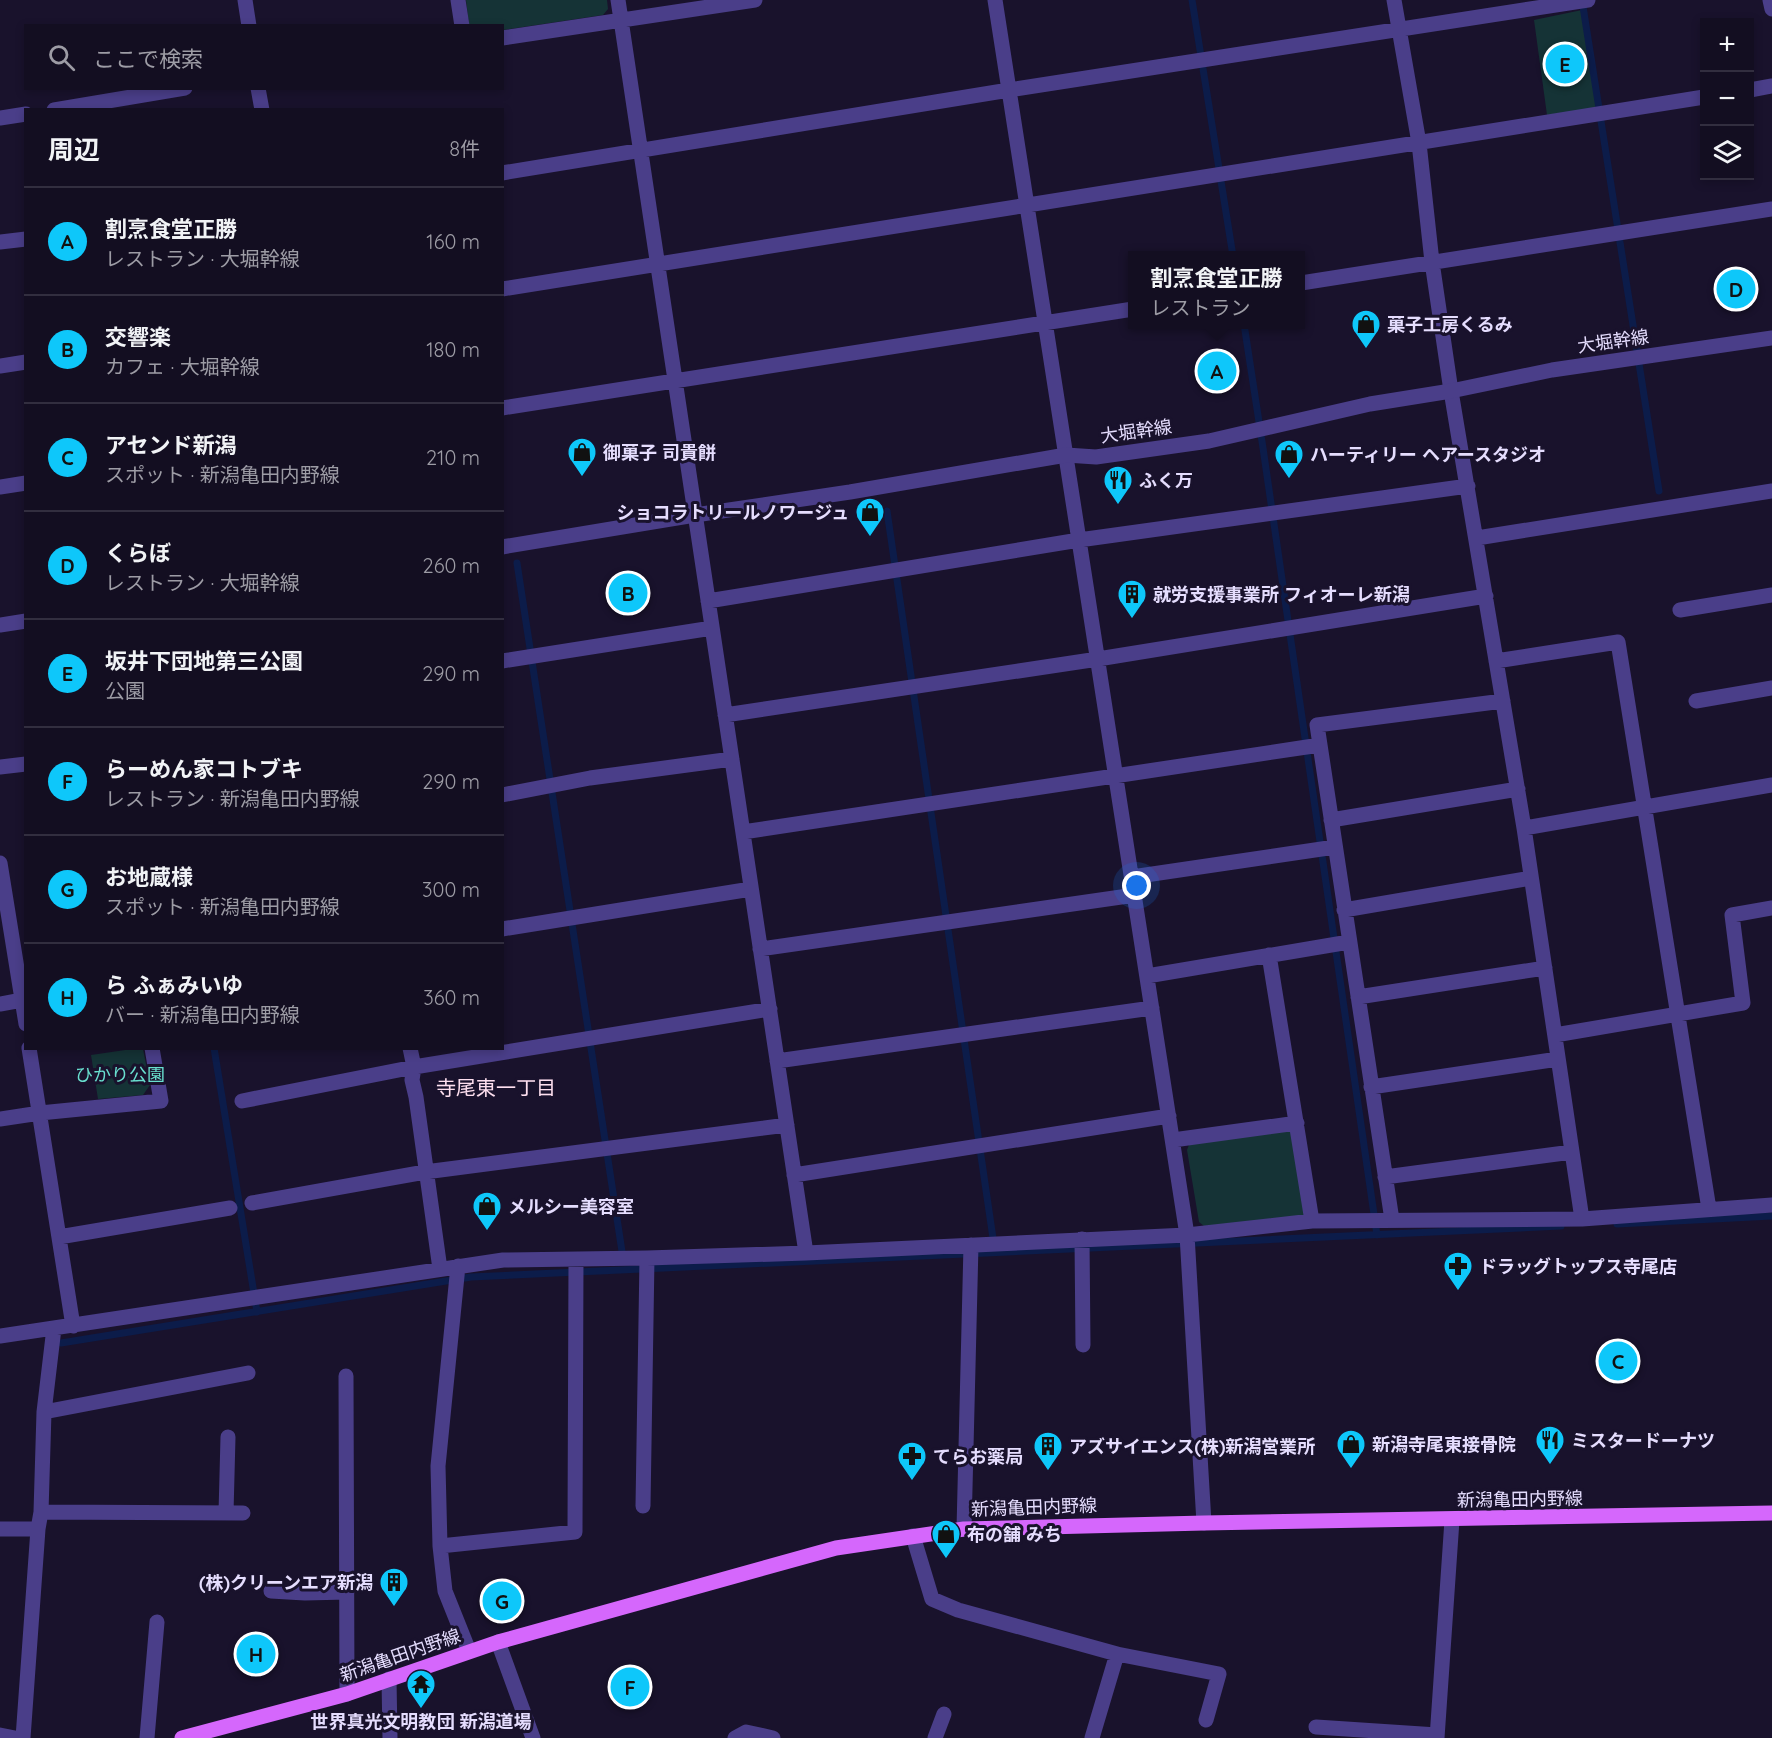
<!DOCTYPE html>
<html lang="ja">
<head>
<meta charset="utf-8">
<style>
	:root { --surface:#130e21; --page:#201c2e; --text:#f1f3f6; --muted:#9d9ca5; --line:#322e3f; --accent:#0ec7fa }
	body { margin:0; font-family:Quicksand,"Noto Sans JP",sans-serif; background:var(--page); color:var(--text) }
	.controls { position:absolute; right:18px; top:18px; display:grid; overflow:hidden; border-radius:0px; box-shadow:0 3px 9px #0003 }
	.controls button { width:54px; height:54px; display:grid; place-items:center; padding:0; border:0; border-bottom:2px solid var(--line); background:var(--surface); color:var(--text); font:30px sans-serif }
	.you { position:absolute; left:1137px; top:886px; width:21px; height:21px; margin:-15px; border:4px solid #fff; border-radius:50%; background:#1a73e8; box-shadow:0 0 0 9px #1a73e833 }
	.badge { display:grid; place-items:center; width:39px; height:39px; border-radius:50%; background:var(--accent); color:#111; font-size:20px; font-weight:700 }
	.pin { position:absolute; translate:-50% -50%; border:3px solid #fff; box-shadow:0 2px 6px #0006 }
	.popup { position:absolute; left:1128px; top:251px; width:177px; height:78px; box-sizing:border-box; display:grid; place-content:center; border-radius:0px; background:var(--surface); filter:drop-shadow(0 2px 4px #0005); font-size:20px; white-space:nowrap; color:var(--muted) }
	.popup b { font-size:22px; color:var(--text) }
	.popup::after { content:''; position:absolute; left:50%; top:100%; margin-left:-12px; border:12px solid transparent; border-top-color:var(--surface) }
	.list { margin:0; padding:0; list-style:none }
	h2 { display:flex; justify-content:space-between; align-items:center; height:78px; margin:0; padding:0 24px; font-size:26px }
	h2 small { font-size:20px; font-weight:400; color:var(--muted) }
	.list li { display:grid; grid-template-columns:39px 1fr auto; gap:18px; align-items:center; box-sizing:border-box; height:108px; padding:0 24px; border-top:2px solid var(--line) }
	.list b { display:block; font-size:22px; white-space:nowrap }
	.list p { margin:0; font-size:20px; white-space:nowrap; color:var(--muted) }
	.list em { font-size:20px; font-style:normal; color:var(--muted) }
	.icon { flex:none; width:33px; height:33px; fill:none; stroke:currentColor; stroke-width:2; stroke-linecap:round; stroke-linejoin:round }
	.map { position:relative; flex:none; width:1772px; height:1738px; overflow:hidden }
	.search { position:absolute; background:var(--surface); box-shadow:0 3px 9px #0003; left:24px; top:24px; width:480px; height:66px; display:flex; align-items:center; gap:15px; box-sizing:border-box; padding:0 21px; border-radius:0px; color:var(--muted); font-size:22px }
	.panel { position:absolute; background:var(--surface); box-shadow:0 3px 9px #0003; left:24px; top:108px; width:480px; height:942px; border-radius:0px }
	.map>svg:first-child { display:block }
	.green { fill:#153336 }
	.lines { fill:none; stroke-linecap:round; stroke-linejoin:round }
	.stream { stroke:#0c1c4a; stroke-width:7 }
	.minor { stroke:#4a3e89; stroke-width:15 }
	.tertiary { stroke:#4a3e89; stroke-width:15 }
	.primary { stroke:#d567fc; stroke-width:15 }
	.labels { text-anchor:middle; dominant-baseline:central; stroke-width:6; stroke-linejoin:round; paint-order:stroke }
	.poi-label { font-size:18px; font-weight:bold; fill:#e5ddfe; stroke:#19122c; text-anchor:start }
	.street-label { font-size:18px; fill:#e5ddfe; stroke:#19122c }
	.park-label { font-size:18px; fill:#69dfcf; stroke:#19122c }
	.neighbourhood-label { font-size:20px; fill:#fedfef; stroke:#19122c }
</style>
</head>
<body>
<div class="map">
<svg width="1772" height="1738" viewBox="0 0 1772 1738">
	<rect width="100%" height="100%" fill="#19122c"/>
	<!-- green -->
	<path class="green" d="M 466,0 L 607,0 L 608,9 L 603,15 L 503,30 L 502,26 L 472,25 L 469,24 Z
		M 1582,10 L 1597,108 L 1547,115 L 1534,20 Z
		M 132,1049 L 143,1049 L 150,1085 L 143,1095 L 98,1099 L 91,1055 Z
		M 1285,1128 L 1291,1132 L 1307,1213 L 1299,1219 L 1204,1226 L 1199,1222 L 1187,1150 L 1190,1142 Z"/>
	<g class="lines">
		<!-- stream -->
		<path class="stream" d="M 1192,0 L 1233,256
			M 1582,0 L 1659,491
			M 1244,324 L 1263,448 L 1377,1235
			M 887,511 L 994,1245
			M 517,563 L 623,1258
			M 214,1048 L 257,1312
			M 1617,1224 L 1772,1216
			M 61,1343 L 471,1277 L 1561,1226"/>
		<!-- minor -->
		<path class="minor" d="M 245,0 L 249,26
			M 458,0 L 462,26
			M 618,0 L 806,1253
			M 995,0 L 1187,1235 L 1204,1523
			M 1394,0 L 1419,143 L 1432,262 L 1451,391 L 1524,828 L 1582,1219
			M 1770,0 L 1772,9
			M 502,38 L 755,0
			M 258,88 L 262,110
			M 1750,90 L 1772,86
			M 54,110 L 185,88
			M 0,118 L 26,114
			M 502,173 L 1009,90 L 1588,0
			M 0,242 L 26,239
			M 1301,283 L 1772,209
			M 502,289 L 1704,97
			M 0,366 L 26,362
			M 502,408 L 1133,309
			M 0,487 L 26,483
			M 1477,538 L 1772,491
			M 708,601 L 1079,540 L 1468,486
			M 1680,610 L 1772,595
			M 502,661 L 712,628
			M 1496,661 L 1618,642 L 1709,1209
			M 1696,701 L 1772,688
			M 725,715 L 1098,659 L 1486,596
			M 0,767 L 26,764
			M 502,795 L 590,778 L 732,759
			M 1331,820 L 1518,789
			M 1524,828 L 1772,785
			M 743,832 L 1320,745
			M 0,863 L 26,1024
			M 1132,877 L 1335,847
			M 1344,910 L 1531,878
			M 502,929 L 751,889
			M 760,949 L 1135,895
			M 1269,955 L 1312,1221
			M 1147,976 L 1349,942
			M 1358,997 L 1545,968
			M 0,1004 L 22,1000
			M 1555,1035 L 1743,1003 L 1732,915 L 1772,908
			M 29,1048 L 73,1326
			M 410,1048 L 414,1067 L 412,1080 L 416,1097 L 440,1269
			M 777,1061 L 1152,1008
			M 1371,1087 L 1558,1059
			M 242,1101 L 414,1067 L 770,1009
			M 0,1119 L 40,1113 L 161,1101 L 152,1048
			M 1173,1140 L 1297,1123
			M 794,1175 L 1169,1116
			M 1385,1177 L 1572,1152
			M 252,1203 L 425,1172 L 787,1125
			M 1392,1220 L 1317,725 L 1503,701
			M 59,1237 L 230,1208
			M 1082,1239 L 1083,1345
			M 458,1266 L 438,1466 L 440,1546 L 445,1591 L 469,1651
			M 0,1336 L 503,1260 L 647,1258 L 806,1253 L 1187,1235 L 1312,1221 L 1582,1219 L 1772,1205
			M 346,1376 L 347,1694
			M 44,1412 L 248,1373
			M 643,1506 L 647,1258
			M 41,1512 L 243,1513
			M 226,1513 L 228,1437
			M 0,1529 L 38,1529
			M 964,1529 L 971,1245
			M 913,1536 L 932,1599 L 958,1610 L 1117,1654 L 1219,1674 L 1206,1720
			M 440,1546 L 575,1532 L 576,1260
			M 271,1591 L 305,1593 L 347,1592
			M 498,1642 L 533,1738
			M 389,1679 L 390,1738
			M 1316,1727 L 1437,1735
			M 0,1735 L 15,1738
			M 23,1738 L 38,1529 L 41,1512 L 44,1412 L 54,1328
			M 147,1738 L 157,1622
			M 735,1738 L 746,1732 L 773,1738
			M 935,1738 L 944,1714
			M 1092,1738 L 1117,1654
			M 1437,1738 L 1452,1520"/>
		<!-- tertiary -->
		<path class="tertiary" d="M 502,547 L 695,515 L 850,492 L 1066,455 L 1096,457 L 1209,441 L 1370,404 L 1451,391 L 1552,370 L 1772,338
			M 0,625 L 26,621"/>
		<!-- primary -->
		<path class="primary" d="M 182,1738 L 347,1694 L 498,1642 L 836,1548 L 964,1529 L 1204,1523 L 1772,1513"/>
	</g>
	<!-- icons -->
	<defs>
		<g id="shop-pin" transform="scale(1.5)"><path d="M0 17L-7.5 6A9.5 9.5 0 1 1 7.5 6Z" fill="#0ec7fa" stroke="#19122c"/><path d="M-5-2.5h2.3a2.7 3.5 0 0 1 5.4 0H5L5.5 6h-11ZM-1.5-2.5h3a1.5 2.3 0 0 0-3 0Z" fill="#111"/></g>
		<g id="restaurant-pin" transform="scale(1.5)"><path d="M0 17L-7.5 6A9.5 9.5 0 1 1 7.5 6Z" fill="#0ec7fa" stroke="#19122c"/><path d="M-5-6h1v4h1v-4h1v4h1v-4h1v5L-1.5 .5V6h-2V.5L-5-1ZM5-6V6H3V1.5H1.5Q1.5-4 5-6Z" fill="#111"/></g>
		<g id="building-pin" transform="scale(1.5)"><path d="M0 17L-7.5 6A9.5 9.5 0 1 1 7.5 6Z" fill="#0ec7fa" stroke="#19122c"/><path d="M-4-6H4V6H1V3H-1V6H-4ZM-2.5-4.3h1.7v1.8h-1.7ZM.8-4.3h1.7v1.8H.8ZM-2.5-1h1.7V.8h-1.7ZM.8-1h1.7V.8H.8Z" fill="#111"/></g>
		<g id="pharmacy-pin" transform="scale(1.5)"><path d="M0 17L-7.5 6A9.5 9.5 0 1 1 7.5 6Z" fill="#0ec7fa" stroke="#19122c"/><path d="M-2-6h4v4h4v4h-4v4h-4v-4h-4v-4h4Z" fill="#111"/></g>
		<g id="temple-pin" transform="scale(1.5)"><path d="M0 17L-7.5 6A9.5 9.5 0 1 1 7.5 6Z" fill="#0ec7fa" stroke="#19122c"/><path d="M0-6L5-2H3V0L6.5 2.5H4V6H1.5V3h-3V6H-4V2.5H-6.5L-3 0V-2H-5Z" fill="#111"/></g>
	</defs>
	<g fill-rule="evenodd">
		<use href="#shop-pin" x="1366" y="324"/>
		<use href="#shop-pin" x="582" y="452"/>
		<use href="#shop-pin" x="1289" y="454"/>
		<use href="#restaurant-pin" x="1118" y="480"/>
		<use href="#shop-pin" x="870" y="512"/>
		<use href="#building-pin" x="1132" y="594"/>
		<use href="#shop-pin" x="487" y="1206"/>
		<use href="#pharmacy-pin" x="1458" y="1266"/>
		<use href="#restaurant-pin" x="1550" y="1440"/>
		<use href="#shop-pin" x="1351" y="1444"/>
		<use href="#building-pin" x="1048" y="1446"/>
		<use href="#pharmacy-pin" x="912" y="1456"/>
		<use href="#shop-pin" x="946" y="1534"/>
		<use href="#building-pin" x="394" y="1582"/>
		<use href="#temple-pin" x="421" y="1684"/>
	</g>
	<g class="labels">
		<!-- poi labels -->
		<g class="poi-label">
			<text x="1387" y="324">菓子工房くるみ</text>
			<text x="603" y="452">御菓子 司貴餅</text>
			<text x="1310" y="454">ハーティリー ヘアースタジオ</text>
			<text x="1139" y="480">ふく万</text>
			<text x="849" y="512" text-anchor="end">ショコラトリールノワージュ</text>
			<text x="1153" y="594">就労支援事業所 フィオーレ新潟</text>
			<text x="508" y="1206">メルシー美容室</text>
			<text x="1479" y="1266">ドラッグトップス寺尾店</text>
			<text x="1571" y="1440">ミスタードーナツ</text>
			<text x="1372" y="1444">新潟寺尾東接骨院</text>
			<text x="1069" y="1446">アズサイエンス(株)新潟営業所</text>
			<text x="933" y="1456">てらお薬局</text>
			<text x="967" y="1534">布の舗 みち</text>
			<text x="373" y="1582" text-anchor="end">(株)クリーンエア新潟</text>
			<text x="421" y="1721" text-anchor="middle">世界真光文明教団 新潟道場</text>
		</g>
		<!-- street labels -->
		<g class="street-label">
			<text transform="translate(1613 341) rotate(-8)">大堀幹線</text>
			<text transform="translate(1136 431) rotate(-8)">大堀幹線</text>
			<text transform="translate(1520 1499) rotate(-1)">新潟亀田内野線</text>
			<text transform="translate(1034 1507) rotate(-2)">新潟亀田内野線</text>
			<text transform="translate(400 1655) rotate(-19)">新潟亀田内野線</text>
		</g>
		<!-- park labels -->
		<g class="park-label">
			<text x="120" y="1074">ひかり公園</text>
		</g>
		<!-- neighbourhood labels -->
		<g class="neighbourhood-label">
			<text x="496" y="1087">寺尾東一丁目</text>
		</g>
	</g>
</svg>
<div class="controls">
<button>+</button>
<button>−</button>
<button><svg class="icon" aria-label="layers" viewBox="0 0 24 24"><path d="M12 4l9 5-9 5-9-5zM3 14l9 5 9-5"/></svg></button>
</div>
<div class="you"></div>
<div class="pin badge" style="left:1217px;top:371px">A</div>
<div class="popup"><b>割烹食堂正勝</b>レストラン</div>
<div class="pin badge" style="left:628px;top:593px">B</div>
<div class="pin badge" style="left:1618px;top:1361px">C</div>
<div class="pin badge" style="left:1736px;top:289px">D</div>
<div class="pin badge" style="left:1565px;top:64px">E</div>
<div class="pin badge" style="left:630px;top:1687px">F</div>
<div class="pin badge" style="left:502px;top:1601px">G</div>
<div class="pin badge" style="left:256px;top:1654px">H</div>
<div class="search"><svg class="icon" aria-label="search" viewBox="0 0 24 24"><circle cx="10" cy="10" r="6"/><path d="M15 15l6 6"/></svg>ここで検索</div>
<section class="panel">
<h2>周辺<small>8件</small></h2>
<ul class="list">
<li><span class="badge">A</span><div><b>割烹食堂正勝</b><p>レストラン · 大堀幹線</p></div><em>160 m</em></li>
<li><span class="badge">B</span><div><b>交響楽</b><p>カフェ · 大堀幹線</p></div><em>180 m</em></li>
<li><span class="badge">C</span><div><b>アセンド新潟</b><p>スポット · 新潟亀田内野線</p></div><em>210 m</em></li>
<li><span class="badge">D</span><div><b>くらぼ</b><p>レストラン · 大堀幹線</p></div><em>260 m</em></li>
<li><span class="badge">E</span><div><b>坂井下団地第三公園</b><p>公園</p></div><em>290 m</em></li>
<li><span class="badge">F</span><div><b>らーめん家コトブキ</b><p>レストラン · 新潟亀田内野線</p></div><em>290 m</em></li>
<li><span class="badge">G</span><div><b>お地蔵様</b><p>スポット · 新潟亀田内野線</p></div><em>300 m</em></li>
<li><span class="badge">H</span><div><b>ら ふぁみいゆ</b><p>バー · 新潟亀田内野線</p></div><em>360 m</em></li>
</ul>
</section>
</div>
</body>
</html>
